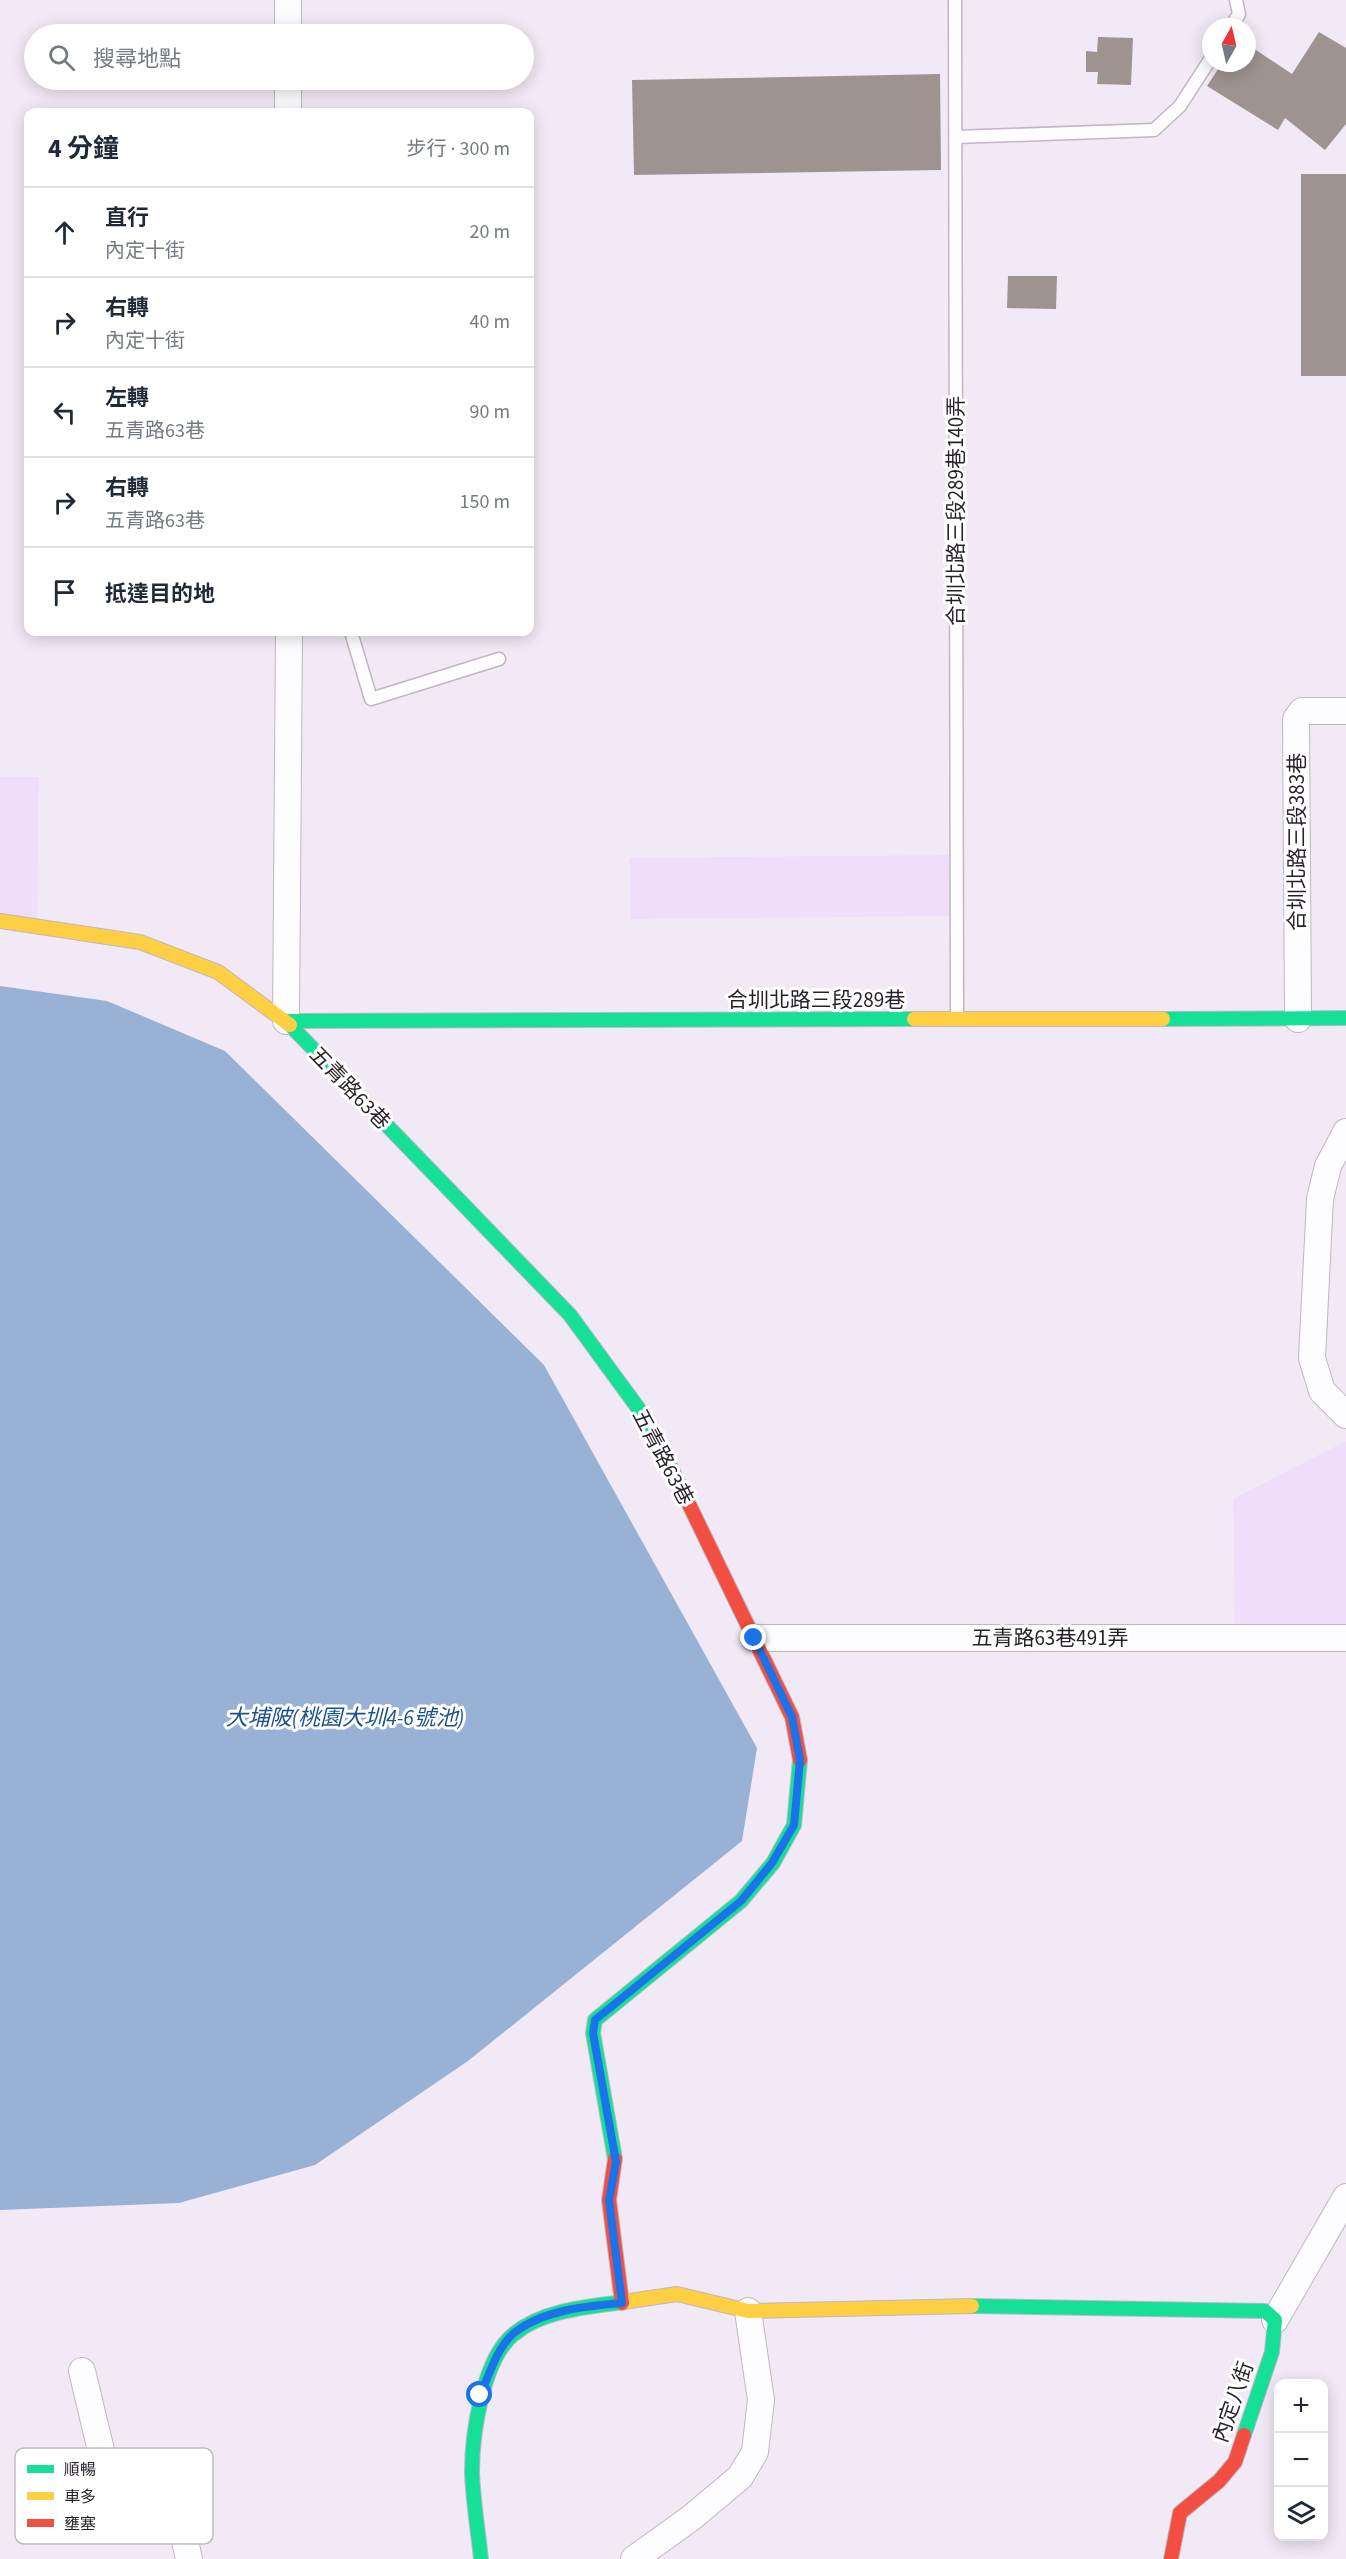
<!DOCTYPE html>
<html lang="zh-TW">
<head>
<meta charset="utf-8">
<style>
	:root { --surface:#fff; --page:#f2f2f3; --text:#1f2937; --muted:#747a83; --line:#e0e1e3 }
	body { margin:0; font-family:"Source Sans 3","Noto Sans TC",sans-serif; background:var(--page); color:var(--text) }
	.controls { position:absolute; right:18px; bottom:18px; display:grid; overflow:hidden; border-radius:12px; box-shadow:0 3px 15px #0003 }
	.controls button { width:54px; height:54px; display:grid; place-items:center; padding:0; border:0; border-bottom:2px solid var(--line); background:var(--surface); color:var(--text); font:30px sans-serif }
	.compass { position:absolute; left:1202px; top:18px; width:54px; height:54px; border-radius:50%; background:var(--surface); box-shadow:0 3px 15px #0003; rotate:8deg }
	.stop { position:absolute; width:18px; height:18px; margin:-14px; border:4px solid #1a73e8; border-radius:50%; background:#fff }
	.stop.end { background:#1a73e8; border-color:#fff; box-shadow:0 2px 6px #0008 }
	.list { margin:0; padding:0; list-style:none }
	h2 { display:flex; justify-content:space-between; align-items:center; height:78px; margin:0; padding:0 24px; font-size:26px }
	h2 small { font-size:20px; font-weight:400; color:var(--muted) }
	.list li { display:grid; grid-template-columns:39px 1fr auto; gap:18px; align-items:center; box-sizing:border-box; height:90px; padding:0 24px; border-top:2px solid var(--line) }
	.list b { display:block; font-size:22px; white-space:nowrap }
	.list p { margin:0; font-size:20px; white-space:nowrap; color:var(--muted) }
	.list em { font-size:20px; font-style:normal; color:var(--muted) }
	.icon { flex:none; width:33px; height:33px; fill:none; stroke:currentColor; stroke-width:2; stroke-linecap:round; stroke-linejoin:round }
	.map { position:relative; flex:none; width:1346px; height:2559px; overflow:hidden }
	.search { position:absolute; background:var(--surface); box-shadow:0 3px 15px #0003; left:24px; top:24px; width:510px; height:66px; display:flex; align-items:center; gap:15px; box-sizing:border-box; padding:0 21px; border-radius:33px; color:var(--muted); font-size:22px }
	.panel { position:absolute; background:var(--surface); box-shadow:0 3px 15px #0003; left:24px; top:108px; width:510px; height:528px; border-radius:12px }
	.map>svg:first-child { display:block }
	.built { fill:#efddf9 }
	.water { fill:#99b1d4 }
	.building { fill:#9e9390 }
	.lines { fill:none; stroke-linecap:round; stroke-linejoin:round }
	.lane-casing { stroke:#bfb7c3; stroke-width:15 }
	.street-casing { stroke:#bfb7c3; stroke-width:28 }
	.fast-casing { stroke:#bfb7c3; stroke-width:16 }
	.slow-casing { stroke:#bfb7c3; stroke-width:16 }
	.jam-casing { stroke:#bfb7c3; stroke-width:16 }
	.lane { stroke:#fdfcfe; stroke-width:12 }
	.street { stroke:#fdfcfe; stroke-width:26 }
	.fast { stroke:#16e098; stroke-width:14 }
	.slow { stroke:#ffcf43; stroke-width:14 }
	.jam { stroke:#f24e42; stroke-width:14 }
	.route { stroke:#1a73e8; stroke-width:8 }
	.labels { text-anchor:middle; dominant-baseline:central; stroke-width:6; stroke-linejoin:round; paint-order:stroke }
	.street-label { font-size:21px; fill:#271f2b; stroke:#fff }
	.water-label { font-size:22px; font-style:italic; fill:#1c528a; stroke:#fff }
	.key { fill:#fff; stroke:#bebcbf; stroke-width:1.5 }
	.key-label { font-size:16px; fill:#271f2b }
</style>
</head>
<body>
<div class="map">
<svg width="1346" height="2559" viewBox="0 0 1346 2559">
	<rect width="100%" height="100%" fill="#f2e9f6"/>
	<!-- built -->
	<path class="built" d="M 0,777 L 39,777 L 37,925 L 0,919 Z
		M 953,855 L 953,916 L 630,919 L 630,858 Z
		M 1346,1441 L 1346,1629 L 1235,1631 L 1233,1499 Z"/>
	<!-- water -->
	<path class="water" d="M 0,986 L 107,1001 L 225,1051 L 544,1365 L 757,1748 L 742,1841 L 468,2061 L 315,2165 L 179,2203 L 0,2210 Z"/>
	<!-- building -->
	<path class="building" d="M 1319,32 L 1346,48 L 1346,124 L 1325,150 L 1285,118 L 1278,130 L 1207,86 L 1222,63 L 1247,63 L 1247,44 L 1292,74 Z
		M 1098,37 L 1133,38 L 1131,85 L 1097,84 L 1098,72 L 1086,72 L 1086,51 L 1097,52 Z
		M 940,74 L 941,170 L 634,175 L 632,80 Z
		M 1301,174 L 1346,174 L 1346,376 L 1301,376 Z
		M 1008,276 L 1057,276 L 1056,309 L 1007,308 Z"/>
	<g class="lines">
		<!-- lane casing -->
		<g class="lane-casing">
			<path id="lane" d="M 955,0 L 957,1017
				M 1231,27 L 1239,14 L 1236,0
				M 956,137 L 1154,130 L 1180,106 L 1211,58
				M 351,632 L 371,699 L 499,659"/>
		</g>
		<!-- street casing -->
		<g class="street-casing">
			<path id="street" d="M 288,0 L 288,34
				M 288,80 L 288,112
				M 1298,1019 L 1296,719 L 1302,711 L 1346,711
				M 286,1021 L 289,632
				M 1346,1132 L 1328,1166 L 1320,1199 L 1312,1358 L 1322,1391 L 1346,1415
				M 754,1638 L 1346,1638
				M 1275,2320 L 1346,2197
				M 82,2371 L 110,2488 L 121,2498 L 175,2495 L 189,2559
				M 634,2559 L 691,2518 L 740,2477 L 755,2452 L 761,2400 L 748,2311"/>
		</g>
		<!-- fast casing -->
		<g class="fast-casing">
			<path id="fast" d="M 1163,1019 L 1346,1018
				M 286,1021 L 914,1019
				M 290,1025 L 570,1315 L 649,1423 L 684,1494
				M 615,2159 L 593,2033 L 595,2020 L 741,1901 L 773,1863 L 794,1825 L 800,1760
				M 972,2306 L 1265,2311 L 1275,2320 L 1272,2352 L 1244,2435
				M 481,2559 C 478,2530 473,2501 472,2472 C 472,2434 483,2358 514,2334 C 543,2310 587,2307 623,2302"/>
		</g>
		<!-- slow casing -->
		<g class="slow-casing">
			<path id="slow" d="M 0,921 L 140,942 L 218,972 L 290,1025
				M 914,1019 L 1163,1019
				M 623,2302 L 677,2294 L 748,2311 L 972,2306"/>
		</g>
		<!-- jam casing -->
		<g class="jam-casing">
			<path id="jam" d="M 684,1494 L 792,1717 L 800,1760
				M 615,2159 L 609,2200 L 622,2303
				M 1171,2559 L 1180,2513 L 1219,2481 L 1235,2462 L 1244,2435"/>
		</g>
		<!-- lane -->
		<use href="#lane" class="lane"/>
		<!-- street -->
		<use href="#street" class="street"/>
		<!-- fast -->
		<use href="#fast" class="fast"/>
		<!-- slow -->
		<use href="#slow" class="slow"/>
		<!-- jam -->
		<use href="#jam" class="jam"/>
	</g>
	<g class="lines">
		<!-- route -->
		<path class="route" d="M 480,2395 C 489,2376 497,2347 514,2333 C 543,2310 586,2306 622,2303 L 609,2200 L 616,2162 L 593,2033 L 595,2020 L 741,1901 L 772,1863 L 794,1825 L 800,1760 L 792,1717 L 754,1638"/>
	</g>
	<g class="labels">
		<!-- street labels -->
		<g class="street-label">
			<text transform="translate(956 511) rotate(-90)">合圳北路三段289巷140弄</text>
			<text transform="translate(1297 842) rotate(-90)">合圳北路三段383巷</text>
			<text x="816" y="1000">合圳北路三段289巷</text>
			<text transform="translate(350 1088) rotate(46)">五青路63巷</text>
			<text transform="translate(663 1457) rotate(62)">五青路63巷</text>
			<text x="1050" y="1638">五青路63巷491弄</text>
			<text transform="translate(1233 2402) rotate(-71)">內定八街</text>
		</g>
		<!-- water labels -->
		<g class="water-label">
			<text x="345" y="1718">大埔陂(桃園大圳4-6號池)</text>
		</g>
	</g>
	<!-- legend -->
	<rect x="15" y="2448" width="198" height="96" rx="9" class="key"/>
	<rect x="27" y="2465" width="27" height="8" fill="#16e098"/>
	<rect x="27" y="2492" width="27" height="8" fill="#ffcf43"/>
	<rect x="27" y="2519" width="27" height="8" fill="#f24e42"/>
	<g class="key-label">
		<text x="64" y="2475">順暢</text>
		<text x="64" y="2502">車多</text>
		<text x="64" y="2529">壅塞</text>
	</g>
</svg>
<div class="controls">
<button>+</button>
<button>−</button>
<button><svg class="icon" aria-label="layers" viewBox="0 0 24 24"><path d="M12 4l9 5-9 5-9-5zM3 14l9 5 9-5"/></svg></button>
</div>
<svg class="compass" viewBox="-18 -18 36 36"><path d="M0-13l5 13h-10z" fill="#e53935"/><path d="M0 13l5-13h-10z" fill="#747a83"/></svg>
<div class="stop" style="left:480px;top:2395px"></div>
<div class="stop end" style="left:754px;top:1638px"></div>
<div class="search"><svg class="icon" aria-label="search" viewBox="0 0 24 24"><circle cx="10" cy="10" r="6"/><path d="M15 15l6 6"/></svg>搜尋地點</div>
<section class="panel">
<h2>4 分鐘<small>步行 · 300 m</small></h2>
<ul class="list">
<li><svg class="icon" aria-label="ahead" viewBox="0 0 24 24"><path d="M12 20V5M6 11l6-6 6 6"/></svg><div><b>直行</b><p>內定十街</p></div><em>20 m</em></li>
<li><svg class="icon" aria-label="right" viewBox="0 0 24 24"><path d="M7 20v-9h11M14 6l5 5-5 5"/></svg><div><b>右轉</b><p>內定十街</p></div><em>40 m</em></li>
<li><svg class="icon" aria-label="left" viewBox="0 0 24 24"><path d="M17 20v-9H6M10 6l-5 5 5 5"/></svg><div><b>左轉</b><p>五青路63巷</p></div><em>90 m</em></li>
<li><svg class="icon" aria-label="right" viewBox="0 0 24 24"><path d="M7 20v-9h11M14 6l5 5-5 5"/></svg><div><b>右轉</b><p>五青路63巷</p></div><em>150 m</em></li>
<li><svg class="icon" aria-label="arrive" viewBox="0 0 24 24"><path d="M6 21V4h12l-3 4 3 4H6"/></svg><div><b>抵達目的地</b></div></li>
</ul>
</section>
</div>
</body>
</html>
